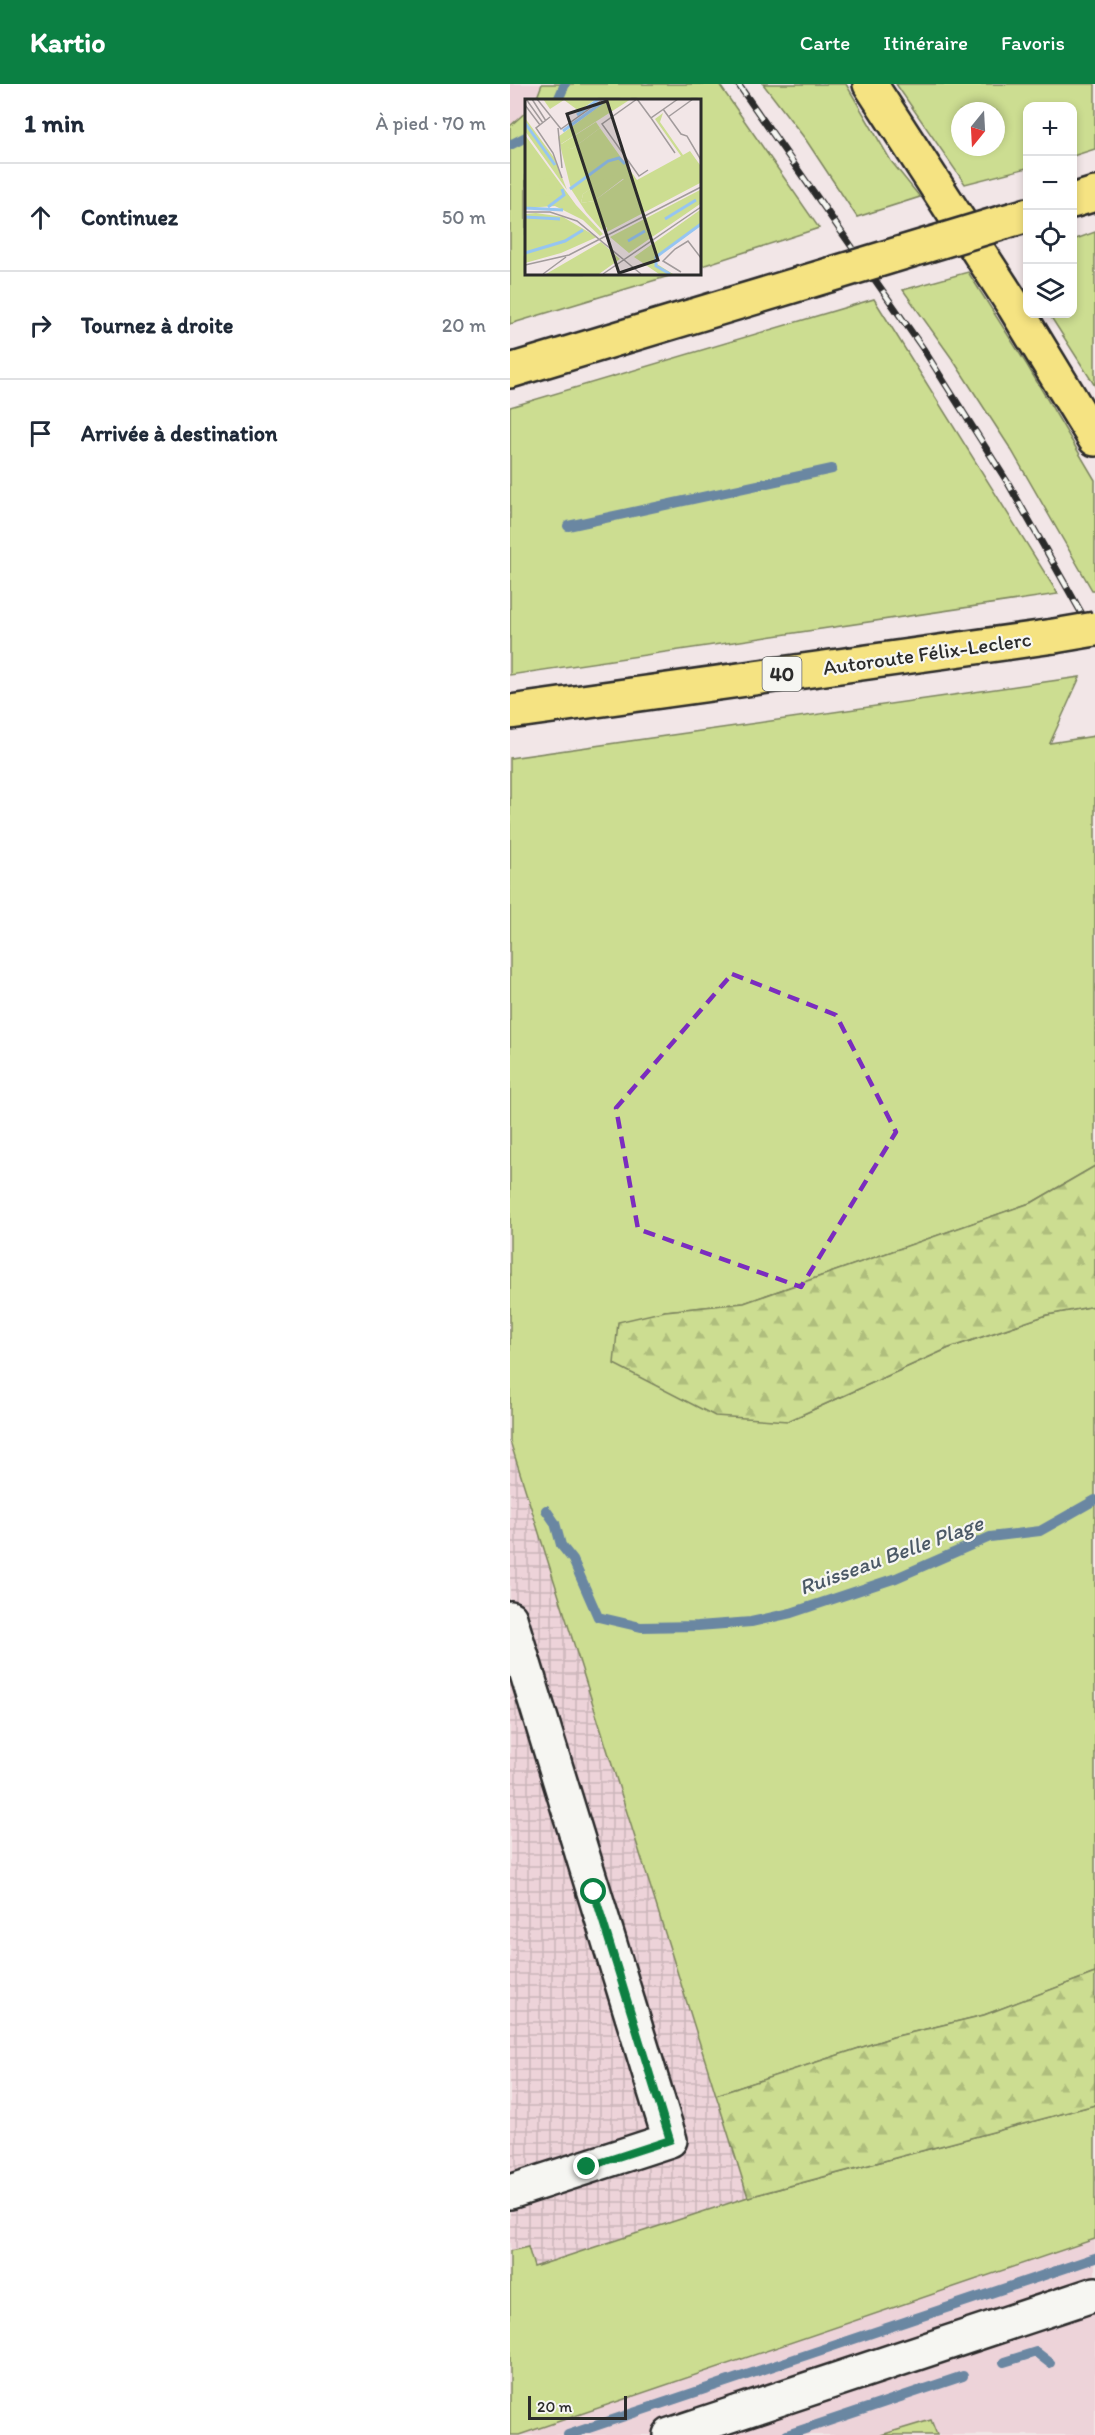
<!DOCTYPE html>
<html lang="fr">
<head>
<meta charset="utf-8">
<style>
	:root { --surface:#fff; --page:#f2f2f3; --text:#1f2937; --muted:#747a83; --line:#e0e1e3; --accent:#0b8043 }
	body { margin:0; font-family:Itim,sans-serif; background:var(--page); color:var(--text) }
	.controls { position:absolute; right:18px; top:18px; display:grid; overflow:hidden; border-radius:12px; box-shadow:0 3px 9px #0003 }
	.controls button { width:54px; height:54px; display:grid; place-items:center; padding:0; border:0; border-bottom:2px solid var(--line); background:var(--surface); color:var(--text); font:30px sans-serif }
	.compass { position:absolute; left:441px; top:18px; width:54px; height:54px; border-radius:50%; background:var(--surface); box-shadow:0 3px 9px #0003; rotate:198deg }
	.scale { position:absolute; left:18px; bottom:15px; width:99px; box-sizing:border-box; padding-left:6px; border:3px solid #2b2b2b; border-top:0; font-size:16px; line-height:21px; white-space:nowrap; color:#2b2b2b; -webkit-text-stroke:4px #f6f6f2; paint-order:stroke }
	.stop { position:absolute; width:18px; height:18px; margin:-14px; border:4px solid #0b8043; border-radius:50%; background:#fff }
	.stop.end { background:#0b8043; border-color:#fff; box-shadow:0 2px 6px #0008 }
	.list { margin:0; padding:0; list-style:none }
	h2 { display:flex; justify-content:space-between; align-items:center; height:78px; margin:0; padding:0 24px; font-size:26px }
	h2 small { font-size:20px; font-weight:400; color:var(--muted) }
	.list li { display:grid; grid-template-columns:39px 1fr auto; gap:18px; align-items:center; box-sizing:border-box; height:108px; padding:0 24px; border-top:2px solid var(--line) }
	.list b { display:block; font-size:22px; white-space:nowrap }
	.list em { font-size:20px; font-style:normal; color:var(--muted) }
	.icon { flex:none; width:33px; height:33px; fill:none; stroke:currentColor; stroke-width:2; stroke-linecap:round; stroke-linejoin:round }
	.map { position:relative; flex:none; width:585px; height:2351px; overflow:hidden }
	header { display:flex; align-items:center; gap:36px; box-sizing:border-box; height:84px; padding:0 30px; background:var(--accent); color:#fff }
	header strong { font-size:28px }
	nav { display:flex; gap:33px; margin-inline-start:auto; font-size:21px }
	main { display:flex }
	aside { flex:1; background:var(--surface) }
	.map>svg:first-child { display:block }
	.built { fill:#edd3d9 }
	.industrial { fill:url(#industrial-grid) }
	.grass { fill:#ccdd91; stroke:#7c845e; stroke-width:1.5; fill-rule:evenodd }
	.forest { fill:url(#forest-firs); stroke:#7c845e; stroke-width:1.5 }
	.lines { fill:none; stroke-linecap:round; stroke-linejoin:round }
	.stream { stroke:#6b87a2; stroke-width:10 }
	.minor-casing { stroke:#2b2b2b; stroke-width:38 }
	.highway-casing { stroke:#2b2b2b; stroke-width:38 }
	.minor { stroke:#f6f6f2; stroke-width:33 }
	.highway { stroke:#f5e382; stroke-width:33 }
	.rail-casing { stroke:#2b2b2b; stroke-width:7 }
	.rail { stroke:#f6f6f2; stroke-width:4.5; stroke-dasharray:14; stroke-linecap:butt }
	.highway-bridge-casing { stroke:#2b2b2b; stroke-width:38; stroke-linecap:butt }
	.highway-bridge { stroke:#f5e382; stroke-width:33 }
	.route { stroke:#0b8043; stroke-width:8 }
	.marked { fill:none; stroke:#7b2cbf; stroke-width:4.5; stroke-dasharray:12 8; stroke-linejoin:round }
	.labels { text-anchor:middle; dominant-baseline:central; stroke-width:4.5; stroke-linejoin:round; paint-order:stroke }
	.shield { fill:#f6f6f2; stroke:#686867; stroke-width:1.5 }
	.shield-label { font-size:20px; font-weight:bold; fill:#2b2b2b }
	.street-label { font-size:21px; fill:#2b2b2b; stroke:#f6f6f2 }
	.water-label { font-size:22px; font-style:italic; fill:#4b5966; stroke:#f6f6f2 }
	.inset-river { fill:none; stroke:#96c5f1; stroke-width:3 }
	.inset-road { fill:none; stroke:#a29b9c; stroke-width:1.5 }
	.view { fill:#2b2b2b; fill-opacity:0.15; stroke:#2b2b2b; stroke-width:3 }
	.inset-edge { fill:none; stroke:#2b2b2b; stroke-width:3 }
</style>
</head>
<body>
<header>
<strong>Kartio</strong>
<nav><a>Carte</a><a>Itinéraire</a><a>Favoris</a></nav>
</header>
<main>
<aside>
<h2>1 min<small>À pied · 70 m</small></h2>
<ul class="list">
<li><svg class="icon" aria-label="ahead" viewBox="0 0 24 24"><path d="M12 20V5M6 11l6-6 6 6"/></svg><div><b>Continuez</b></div><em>50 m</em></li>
<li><svg class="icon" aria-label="right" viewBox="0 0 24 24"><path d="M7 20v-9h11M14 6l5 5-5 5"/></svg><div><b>Tournez à droite</b></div><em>20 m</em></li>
<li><svg class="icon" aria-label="arrive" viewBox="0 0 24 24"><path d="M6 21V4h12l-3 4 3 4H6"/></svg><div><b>Arrivée à destination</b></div></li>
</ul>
</aside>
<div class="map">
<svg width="585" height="2351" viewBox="0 0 585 2351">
	<defs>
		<pattern id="industrial-grid" width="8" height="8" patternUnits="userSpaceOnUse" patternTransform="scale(1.5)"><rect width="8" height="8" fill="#edd3d9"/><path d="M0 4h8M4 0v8" fill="none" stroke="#cbb5ba"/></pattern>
		<pattern id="forest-firs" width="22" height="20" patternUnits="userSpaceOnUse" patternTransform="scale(1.5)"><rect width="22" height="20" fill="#ccdd91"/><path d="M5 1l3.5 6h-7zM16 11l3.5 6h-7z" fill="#afbe7d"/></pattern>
	</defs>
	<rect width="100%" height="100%" fill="#f2e6e7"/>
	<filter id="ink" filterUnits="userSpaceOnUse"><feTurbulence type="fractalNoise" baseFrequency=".0167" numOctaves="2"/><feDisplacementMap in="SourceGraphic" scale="12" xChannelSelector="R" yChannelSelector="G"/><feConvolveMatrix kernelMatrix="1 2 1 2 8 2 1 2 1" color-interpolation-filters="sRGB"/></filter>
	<g filter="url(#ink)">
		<!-- built -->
		<path class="built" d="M 0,0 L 32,0 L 26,16 L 16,16 L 16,28 L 0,42 Z
			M 585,2154 L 585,2351 L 427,2351 L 421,2336 L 371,2351 L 4,2351 Z"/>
		<!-- industrial -->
		<path class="industrial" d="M 0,1357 L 238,2113 L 0,2191 Z"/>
		<!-- grass -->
		<path class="grass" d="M 32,0 L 209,0 L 309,144 L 189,183 L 189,16 L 26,16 Z
			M 253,0 L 336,0 L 381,77 L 410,113 L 347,133 L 296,56 Z
			M 386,0 L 585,0 L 585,65 L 563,72 L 562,22 L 518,22 L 517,84 L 455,100 ZM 450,27 L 486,27 L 486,63 L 450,63 Z
			M 16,28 L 16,189 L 169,189 L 0,240 L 0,42 Z
			M 585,148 L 585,302 L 539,230 L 562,230 L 563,156 Z
			M 458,188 L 517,281 L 585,396 L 585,506 L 582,506 L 502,367 L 443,276 L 393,206 Z
			M 364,215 L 548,510 L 0,591 L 0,323 Z
			M 570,593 L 540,659 L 585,652 L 585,1082 L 523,1118 L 234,1219 L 155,1227 L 278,1337 L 439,1264 L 537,1231 L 585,1222 L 585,1889 L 474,1931 L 383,1953 L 206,2011 L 0,1357 L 0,674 Z
			M 585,2021 L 585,2155 L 9,2351 L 0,2351 L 0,2167 L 18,2163 L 24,2183 L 238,2113 Z
			M 421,2336 L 427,2351 L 371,2351 Z"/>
		<!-- forest -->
		<path class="forest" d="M 585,1082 L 585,1222 L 537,1231 L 439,1264 L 278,1337 L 205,1332 L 104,1280 L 108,1238 L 155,1227 L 234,1219 L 523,1118 Z
			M 585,1889 L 585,2021 L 238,2113 L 206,2011 L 383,1953 L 474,1931 Z"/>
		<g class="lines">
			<!-- stream -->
			<path class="stream" d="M 48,16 L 55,0
				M 0,61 L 16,53
				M 58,442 L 322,385
				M 36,1426 L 45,1439 L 51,1461 L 63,1476 L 88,1533 L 131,1543 L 188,1542 L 241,1538 L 281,1529 L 386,1494 L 480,1453 L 530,1447 L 585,1416
				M 494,2278 L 526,2268 L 540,2279
				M 58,2351 L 585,2174
				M 277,2351 L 453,2292"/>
			<!-- minor casing -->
			<g class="minor-casing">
				<path id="minor" d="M 0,1534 L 160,2056 L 0,2108
					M 160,2351 L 585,2210"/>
			</g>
			<!-- highway casing -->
			<g class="highway-casing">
				<path id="highway" d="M 360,0 L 504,222 L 585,355
					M 562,117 L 585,110
					M 494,138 L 518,131
					M 0,287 L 319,191
					M 0,628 L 544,552"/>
			</g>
			<!-- minor -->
			<use href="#minor" class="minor"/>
			<!-- highway -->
			<use href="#highway" class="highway"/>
			<!-- rail casing -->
			<g class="rail-casing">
				<path id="rail" d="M 228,0 L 414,266 L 498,399 L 585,553"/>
			</g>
			<!-- rail -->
			<use href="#rail" class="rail"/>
			<!-- highway-bridge casing -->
			<g class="highway-bridge-casing">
				<path id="highway-bridge" d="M 319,191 L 494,138
					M 544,552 L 585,545"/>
			</g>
			<!-- highway-bridge -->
			<use href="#highway-bridge" class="highway-bridge"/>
		</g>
	</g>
	<g class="lines" filter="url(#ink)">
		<!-- route -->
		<path class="route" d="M 77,2083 L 160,2056 L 84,1808"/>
	</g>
	<!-- marked area -->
	<path class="marked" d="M 222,890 L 326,931 L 386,1048 L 291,1203 L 128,1145 L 106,1024 Z"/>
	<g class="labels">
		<!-- shield labels -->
		<rect class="shield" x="252.5" y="573" width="39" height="34" rx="4.5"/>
		<g class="shield-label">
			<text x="272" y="590">40</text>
		</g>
		<!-- street labels -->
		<g class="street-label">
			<text transform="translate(417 569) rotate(-8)">Autoroute Félix-Leclerc</text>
		</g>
		<!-- water labels -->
		<g class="water-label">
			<text transform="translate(381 1471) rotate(-20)">Ruisseau Belle Plage</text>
		</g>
	</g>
	<!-- overview -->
	<g transform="translate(15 15)">
		<rect width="176" height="176" fill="#f2e6e7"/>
		<path d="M 18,0 L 71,0 L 54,12 L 39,1 L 25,10 ZM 84,0 L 106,0 L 36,45 L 47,50 L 75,29 L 112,81 L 156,57 L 130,20 L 138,14 L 135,23 L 158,56 L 165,52 L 175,66 L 175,84 L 82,133 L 82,128 L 77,131 L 61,113 L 46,90 L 33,38 ZM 85,77 L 99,80 L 69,102 L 56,104 L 58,95 ZM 0,19 L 30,60 L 42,91 L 0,32 ZM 0,36 L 51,106 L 78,135 L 75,137 L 58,121 L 30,107 L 0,109 ZM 175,91 L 175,105 L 104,154 L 85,138 ZM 175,111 L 175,125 L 131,159 L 132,165 L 148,175 L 134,175 L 109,158 ZM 11,114 L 38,118 L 72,138 L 36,154 L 0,164 L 0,115 ZM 76,143 L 95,160 L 74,175 L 21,175 Z" fill="#ccdd91" fill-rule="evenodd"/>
		<path d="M 71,23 L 75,29 L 47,50 L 35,46 ZM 85,76 L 99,79 L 69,102 L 56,104 L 58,95 ZM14 88a9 9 0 1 1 18 0a9 9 0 1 1-18 0Z" fill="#ccdd91"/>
		<path class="inset-river" d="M 52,16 L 74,0M 0,24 L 30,66M 38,32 L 82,0M 45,90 L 83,62 L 94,59 L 100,65M 23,108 L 39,96 L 37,90M 0,109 L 38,111M 0,118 L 35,120M 140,120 L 171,101M 103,142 L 120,132M 0,154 L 40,142 L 58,131M 145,175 L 131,167 L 131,158 L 176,125"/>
		<path class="inset-road" d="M 1,0 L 18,24M 7,0 L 21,22M 12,0 L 36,30 L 78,0M 112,0 L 77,25 L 114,77 L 123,71M 112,0 L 126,19M 0,6 L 15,26M 138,10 L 156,35 L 162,37 L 176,61M 25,18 L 11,29 L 28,54 L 37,79M 143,18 L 168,0M 33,29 L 37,69M 150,54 L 126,19 L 153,0M 0,113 L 25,113 L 52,122 L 116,175M 0,166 L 44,156 L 176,88M 156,173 L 138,162 L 150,150 L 163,142 L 176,159M 18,175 L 41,158M 78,175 L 176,108"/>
		<path class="view" d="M 82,2 L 133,161 L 94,174 L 42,15 Z"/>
		<rect width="176" height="176" class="inset-edge"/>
	</g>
</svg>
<div class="controls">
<button>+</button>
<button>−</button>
<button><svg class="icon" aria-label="locate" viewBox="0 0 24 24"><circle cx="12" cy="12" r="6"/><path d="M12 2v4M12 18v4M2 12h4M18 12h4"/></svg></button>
<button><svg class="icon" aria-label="layers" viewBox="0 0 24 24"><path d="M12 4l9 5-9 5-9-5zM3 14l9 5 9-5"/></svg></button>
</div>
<svg class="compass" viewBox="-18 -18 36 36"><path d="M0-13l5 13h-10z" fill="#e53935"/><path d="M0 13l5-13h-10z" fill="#747a83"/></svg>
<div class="scale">20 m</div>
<div class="stop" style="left:84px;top:1808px"></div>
<div class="stop end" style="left:77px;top:2083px"></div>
</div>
</main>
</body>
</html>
